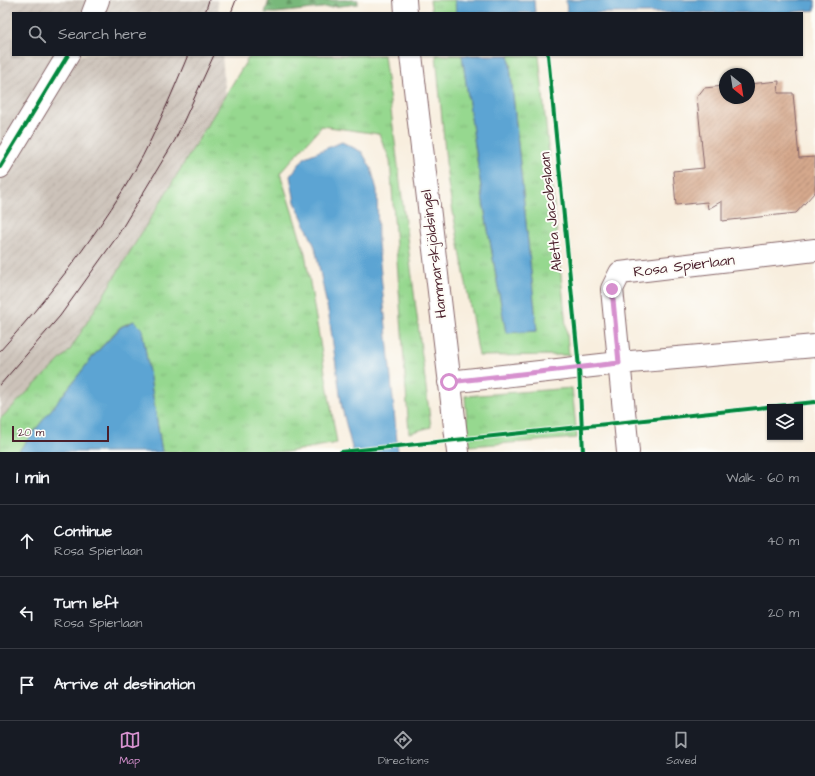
<!DOCTYPE html>
<html lang="en">
<head>
<meta charset="utf-8">
<style>
	:root { --surface:#171b24; --page:#20242c; --text:#f1f3f6; --muted:#9ea1a6; --line:#363941; --accent:#d690ce }
	body { margin:0; font-family:"Architects Daughter",sans-serif; background:var(--page); color:var(--text) }
	.controls { position:absolute; right:12px; bottom:12px; display:grid; overflow:hidden; border-radius:0px; box-shadow:0 1px 3px #0004 }
	.controls button { width:36px; height:36px; display:grid; place-items:center; padding:0; border:0; border-bottom:1px solid var(--line); background:var(--surface); color:var(--text); font:20px sans-serif }
	.compass { position:absolute; left:719px; top:68px; width:36px; height:36px; border-radius:50%; background:var(--surface); box-shadow:0 1px 3px #0004; rotate:150deg }
	.scale { position:absolute; left:12px; bottom:10px; width:97px; box-sizing:border-box; padding-left:4px; border:2px solid #4a1f2b; border-top:0; font-size:11px; line-height:14px; white-space:nowrap; color:#4a1f2b; -webkit-text-stroke:3px #fdfcf7; paint-order:stroke }
	.stop { position:absolute; width:12px; height:12px; margin:-9px; border:3px solid #d690ce; border-radius:50%; background:#fff }
	.stop.end { background:#d690ce; border-color:#fff; box-shadow:0 1px 4px #0008 }
	.list { margin:0; padding:0; list-style:none }
	h2 { display:flex; justify-content:space-between; align-items:center; height:52px; margin:0; padding:0 16px; font-size:17px }
	h2 small { font-size:13px; font-weight:400; color:var(--muted) }
	.list li { display:grid; grid-template-columns:26px 1fr auto; gap:12px; align-items:center; box-sizing:border-box; height:72px; padding:0 16px; border-top:1px solid var(--line) }
	.list b { display:block; font-size:15px; white-space:nowrap }
	.list p { margin:0; font-size:13px; white-space:nowrap; color:var(--muted) }
	.list em { font-size:13px; font-style:normal; color:var(--muted) }
	.icon { flex:none; width:22px; height:22px; fill:none; stroke:currentColor; stroke-width:2; stroke-linecap:round; stroke-linejoin:round }
	.map { position:relative; flex:none; width:815px; height:452px; overflow:hidden }
	.search { position:absolute; background:var(--surface); box-shadow:0 1px 3px #0004; left:12px; right:12px; top:12px; height:44px; display:flex; align-items:center; gap:10px; box-sizing:border-box; padding:0 14px; border-radius:0px; color:var(--muted); font-size:15px }
	.sheet { height:268px; background:var(--surface) }
	nav { display:flex; justify-content:space-around; align-items:center; box-sizing:border-box; height:56px; border-top:1px solid var(--line); background:var(--surface); font-size:11px; color:var(--muted) }
	nav a { display:grid; justify-items:center; gap:2px }
	nav .on { color:var(--accent) }
	.map>svg:first-child { display:block }
	.industrial { fill:url(#industrial-furrows) }
	.grass { fill:url(#grass-tufts); stroke:#707c5d }
	.forest { fill:url(#forest-firs); stroke:#616c52 }
	.water { fill:#5ca4d3; stroke:#53627f }
	.building { fill:url(#building-hatch) }
	.lines { fill:none; stroke-linecap:round; stroke-linejoin:round }
	.minor-casing { stroke:#87676a; stroke-width:24 }
	.minor { stroke:#fff; stroke-width:22 }
	.tram { stroke:#4a1f2b; stroke-width:1 }
	.cycleway-casing { stroke:#fdfcf7; stroke-width:6 }
	.cycleway { stroke:#00873e; stroke-width:4 }
	.route { stroke:#d690ce; stroke-width:5 }
	.labels { text-anchor:middle; dominant-baseline:central; stroke-width:4; stroke-linejoin:round; paint-order:stroke }
	.street-label { font-size:15px; fill:#4a1f2b; stroke:#fdfcf7 }
</style>
</head>
<body>
<div class="map">
<svg width="815" height="452" viewBox="0 0 815 452">
	<defs>
		<pattern id="industrial-furrows" width="10" height="10" patternUnits="userSpaceOnUse"><rect width="10" height="10" fill="#ccc2b9"/><path d="M-1 1l2-2M0 10L10 0M9 11l2-2" fill="none" stroke="#b1a69f"/></pattern>
		<pattern id="grass-tufts" width="24" height="20" patternUnits="userSpaceOnUse"><rect width="24" height="20" fill="#96d88f"/><path d="M3 7l-1-3M5 7V3M7 7l1-3M15 17l-1-3M17 17v-4M19 17l1-3" fill="none" stroke="#83b97c"/></pattern>
		<pattern id="forest-firs" width="22" height="20" patternUnits="userSpaceOnUse"><rect width="22" height="20" fill="#78b87a"/><path d="M5 1l3.5 6h-7zM16 11l3.5 6h-7z" fill="#649564"/></pattern>
		<pattern id="building-hatch" width="6" height="6" patternUnits="userSpaceOnUse"><rect width="6" height="6" fill="#d6a98d"/><path d="M-1 1l2-2M0 6l6-6M5 7l2-2" fill="none" stroke="#b08973"/></pattern>
	</defs>
	<rect width="100%" height="100%" fill="#fdfcf7"/>
	<filter id="ink" filterUnits="userSpaceOnUse"><feTurbulence type="fractalNoise" baseFrequency=".025" numOctaves="2"/><feDisplacementMap in="SourceGraphic" scale="8" xChannelSelector="R" yChannelSelector="G"/><feConvolveMatrix kernelMatrix="1 2 1 2 8 2 1 2 1" color-interpolation-filters="sRGB"/></filter>
	<filter id="wash" filterUnits="userSpaceOnUse"><feTurbulence type="fractalNoise" baseFrequency=".012" numOctaves="4" result="noise"/><feDisplacementMap in="SourceGraphic" scale="16" xChannelSelector="R" yChannelSelector="G"/><feGaussianBlur stdDeviation="0.9" result="paint"/><feColorMatrix in="noise" values="0 0 0 0 0 0 0 0 0 0 0 0 0 0 0 0 0 1.4 0 .05"/><feComposite in="paint" operator="in"/></filter>
	<g filter="url(#wash)">
		<rect width="100%" height="100%" fill="#f8eede"/>
		<!-- industrial -->
		<path class="industrial" d="M 0,0 L 217,0 L 219,13 L 13,13 L 13,55 L 222,55 L 254,409 L 120,452 L 0,452 Z"/>
		<!-- grass -->
		<path class="grass" d="M 430,0 L 455,0 L 456,13 L 432,13 Z
			M 250,55 L 384,55 L 431,427 L 409,433 L 390,160 L 379,134 L 322,126 L 280,173 L 305,253 L 337,443 L 287,452 L 162,452 L 142,329 L 134,321 L 120,327 L 95,354 L 18,452 L 0,452 L 0,419 L 70,350 Z
			M 436,55 L 462,55 L 483,201 L 506,333 L 537,331 L 509,55 L 539,55 L 569,355 L 479,356 L 448,184 Z
			M 572,388 L 577,438 L 469,446 L 465,396 Z"/>
		<!-- forest -->
		<path class="forest" d="M 269,0 L 358,0 L 358,4 L 276,13 L 265,13 Z"/>
		<!-- water -->
		<path class="water" d="M 455,0 L 534,0 L 535,13 L 456,13 Z
			M 566,0 L 815,0 L 815,10 L 785,13 L 567,13 Z
			M 462,55 L 509,55 L 537,331 L 506,333 L 483,201 Z
			M 342,142 L 362,152 L 371,168 L 377,190 L 378,243 L 398,452 L 353,452 L 342,408 L 329,316 L 315,247 L 295,202 L 290,176 L 305,157 Z
			M 134,321 L 142,329 L 162,452 L 18,452 L 95,354 L 121,327 Z"/>
		<g id="blocks">
			<!-- building -->
			<path class="building" d="M 779,81 L 778,93 L 793,93 L 799,158 L 815,157 L 815,192 L 796,213 L 722,221 L 722,201 L 708,209 L 707,202 L 676,205 L 673,171 L 704,168 L 697,97 L 704,88 L 725,86 L 725,98 L 749,98 L 749,84 Z"/>
		</g>
	</g>
	<g filter="url(#ink)">
		<use href="#blocks" fill-opacity="0" stroke="#87676a" stroke-width="1"/>
		<g class="lines">
			<!-- minor casing -->
			<g class="minor-casing">
				<path id="minor" d="M 405,0 L 406,13
					M 93,13 L 98,0
					M 411,55 L 458,452
					M 0,167 L 68,55
					M 449,382 L 619,363 L 815,346
					M 628,452 L 612,289 L 620,273 L 815,250"/>
			</g>
			<!-- minor -->
			<use href="#minor" class="minor"/>
			<!-- tram -->
			<path class="tram" d="M 205,13 L 209,0
				M 231,13 L 236,0
				M 0,351 C 46,300 89,245 125,187 C 150,147 170,98 188,55
				M 0,385 L 60,316 L 116,238 L 175,140 L 214,55"/>
			<!-- cycleway casing -->
			<g class="cycleway-casing">
				<path id="cycleway" d="M 548,55 L 579,368 L 583,452
					M 0,167 L 68,55
					M 341,452 L 815,402"/>
			</g>
			<!-- cycleway -->
			<use href="#cycleway" class="cycleway"/>
		</g>
	</g>
	<g class="lines" filter="url(#ink)">
		<!-- route -->
		<path class="route" d="M 449,382 L 619,363 L 612,289"/>
	</g>
	<g class="labels">
		<!-- street labels -->
		<g class="street-label">
			<text transform="translate(551 212) rotate(-96)">Aletta Jacobslaan</text>
			<text transform="translate(434 254) rotate(-97)">Hammarskjöldsingel</text>
			<text transform="translate(684 266) rotate(-7)">Rosa Spierlaan</text>
		</g>
	</g>
</svg>
<div class="controls">
<button><svg class="icon" aria-label="layers" viewBox="0 0 24 24"><path d="M12 4l9 5-9 5-9-5zM3 14l9 5 9-5"/></svg></button>
</div>
<svg class="compass" viewBox="-18 -18 36 36"><path d="M0-13l5 13h-10z" fill="#e53935"/><path d="M0 13l5-13h-10z" fill="#9ea1a6"/></svg>
<div class="scale">20 m</div>
<div class="stop" style="left:449px;top:382px"></div>
<div class="stop end" style="left:612px;top:289px"></div>
<div class="search"><svg class="icon" aria-label="search" viewBox="0 0 24 24"><circle cx="10" cy="10" r="6"/><path d="M15 15l6 6"/></svg>Search here</div>
</div>
<section class="sheet">
<h2>1 min<small>Walk · 60 m</small></h2>
<ul class="list">
<li><svg class="icon" aria-label="ahead" viewBox="0 0 24 24"><path d="M12 20V5M6 11l6-6 6 6"/></svg><div><b>Continue</b><p>Rosa Spierlaan</p></div><em>40 m</em></li>
<li><svg class="icon" aria-label="left" viewBox="0 0 24 24"><path d="M17 20v-9H6M10 6l-5 5 5 5"/></svg><div><b>Turn left</b><p>Rosa Spierlaan</p></div><em>20 m</em></li>
<li><svg class="icon" aria-label="arrive" viewBox="0 0 24 24"><path d="M6 21V4h12l-3 4 3 4H6"/></svg><div><b>Arrive at destination</b></div></li>
</ul>
</section>
<nav>
<a class="on"><svg class="icon" aria-label="map" viewBox="0 0 24 24"><path d="M3 6l6-2 6 2 6-2v14l-6 2-6-2-6 2zM9 4v14M15 6v14"/></svg>Map</a>
<a><svg class="icon" aria-label="directions" viewBox="0 0 24 24"><path d="M12 3l9 9-9 9-9-9zM9 14v-3h6M13 9l2 2-2 2"/></svg>Directions</a>
<a><svg class="icon" aria-label="saved" viewBox="0 0 24 24"><path d="M7 4h10v16l-5-4-5 4z"/></svg>Saved</a>
</nav>
</body>
</html>
